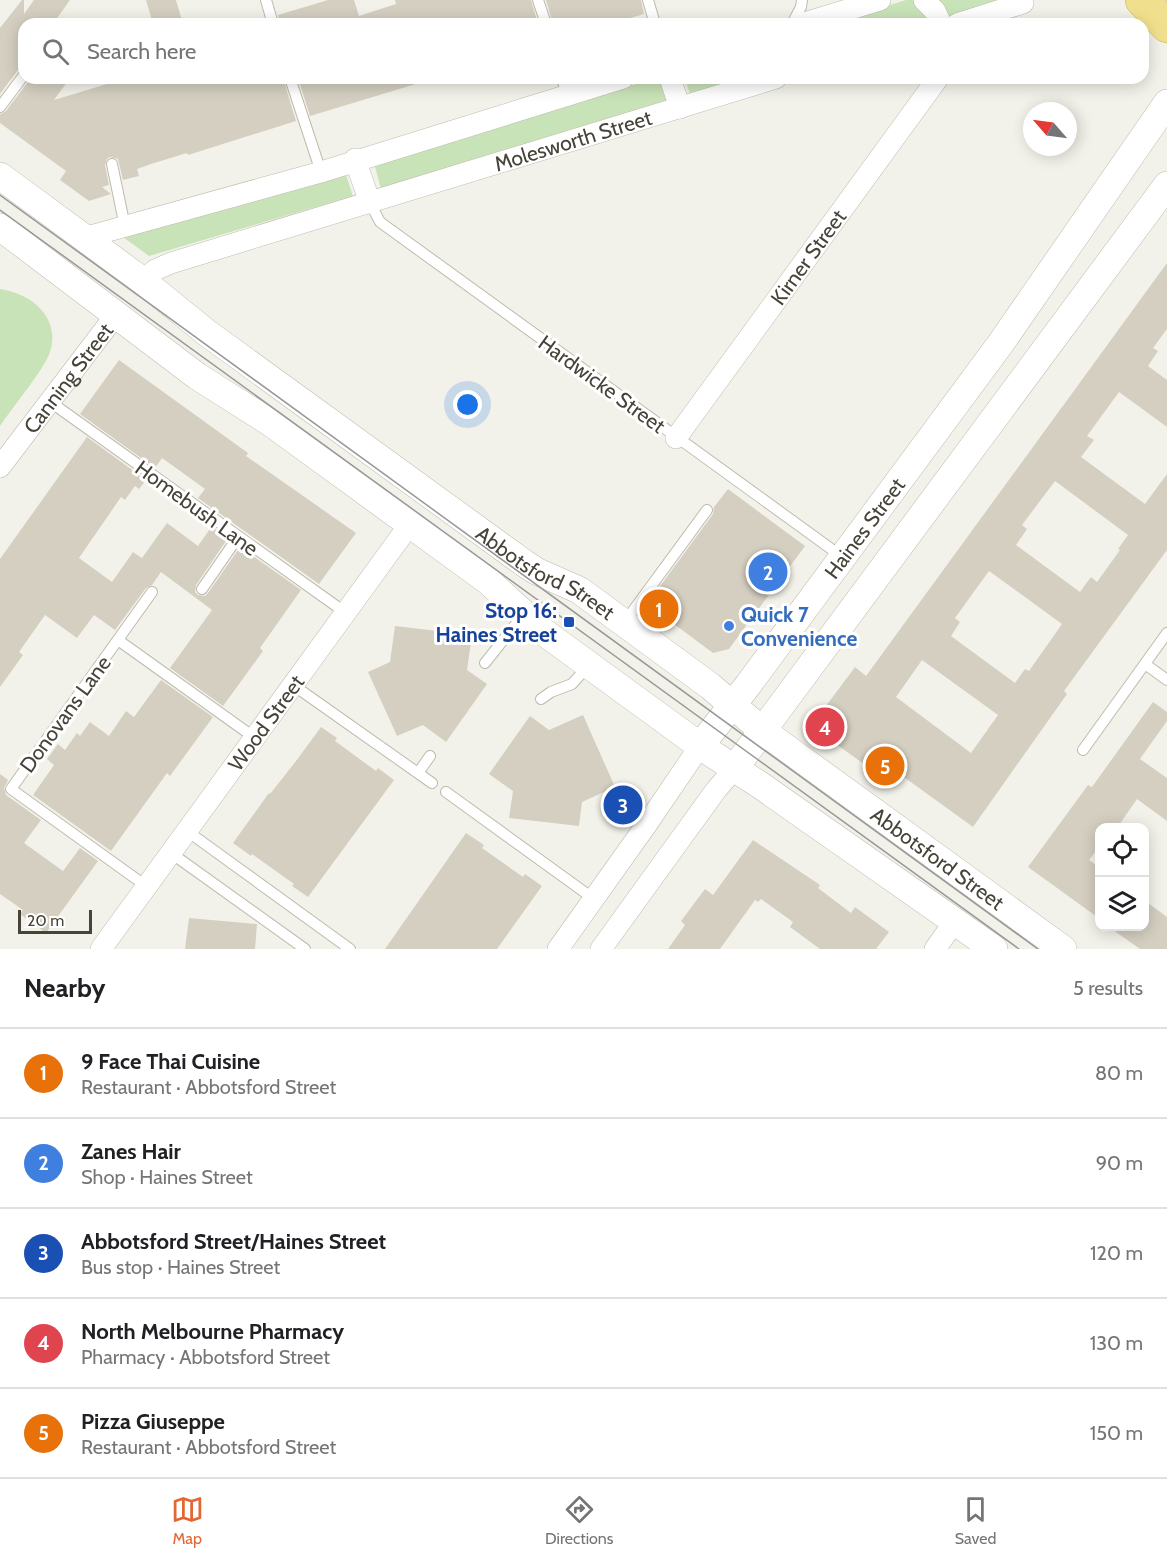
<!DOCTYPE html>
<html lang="en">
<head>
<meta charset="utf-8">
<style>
	:root { --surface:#fff; --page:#f2f2f2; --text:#202124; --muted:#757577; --line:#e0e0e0; --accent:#e26732 }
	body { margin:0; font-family:Cabin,sans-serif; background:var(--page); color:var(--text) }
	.controls { position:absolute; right:18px; bottom:18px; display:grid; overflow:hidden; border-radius:12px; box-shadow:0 3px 15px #0003 }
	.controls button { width:54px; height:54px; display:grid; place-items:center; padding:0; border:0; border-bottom:2px solid var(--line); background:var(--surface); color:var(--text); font:30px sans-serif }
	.compass { position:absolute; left:1023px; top:102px; width:54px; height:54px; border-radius:50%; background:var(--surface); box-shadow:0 3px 15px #0003; rotate:298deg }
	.scale { position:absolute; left:18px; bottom:15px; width:74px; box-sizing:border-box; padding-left:6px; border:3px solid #464339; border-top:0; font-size:16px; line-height:21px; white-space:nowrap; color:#464339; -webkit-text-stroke:4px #fff; paint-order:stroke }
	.you { position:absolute; left:468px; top:405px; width:21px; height:21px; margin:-15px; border:4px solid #fff; border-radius:50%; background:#1a73e8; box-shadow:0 0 0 9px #1a73e833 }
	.badge { display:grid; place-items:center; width:39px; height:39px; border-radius:50%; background:var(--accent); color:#fff; font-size:20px; font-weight:700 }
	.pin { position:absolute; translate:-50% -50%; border:3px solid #fff; box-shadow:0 2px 6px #0006 }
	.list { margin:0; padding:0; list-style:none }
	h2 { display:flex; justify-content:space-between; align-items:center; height:78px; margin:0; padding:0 24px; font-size:26px }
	h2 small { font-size:20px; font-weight:400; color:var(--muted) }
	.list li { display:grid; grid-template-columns:39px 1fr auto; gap:18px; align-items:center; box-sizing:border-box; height:90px; padding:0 24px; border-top:2px solid var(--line) }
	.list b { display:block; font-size:22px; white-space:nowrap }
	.list p { margin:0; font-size:20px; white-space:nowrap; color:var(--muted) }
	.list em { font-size:20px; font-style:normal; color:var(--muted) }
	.icon { flex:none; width:33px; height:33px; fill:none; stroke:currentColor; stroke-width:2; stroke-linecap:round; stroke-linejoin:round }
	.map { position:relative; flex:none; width:1167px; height:949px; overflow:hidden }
	.search { position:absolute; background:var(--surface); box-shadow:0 3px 15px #0003; left:18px; right:18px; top:18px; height:66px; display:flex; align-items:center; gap:15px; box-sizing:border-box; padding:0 21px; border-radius:18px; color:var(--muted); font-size:22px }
	.sheet { height:528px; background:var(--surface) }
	nav { display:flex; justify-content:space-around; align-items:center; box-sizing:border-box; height:84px; border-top:2px solid var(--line); background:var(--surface); font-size:16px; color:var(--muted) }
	nav a { display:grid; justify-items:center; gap:3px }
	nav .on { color:var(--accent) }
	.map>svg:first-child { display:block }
	.green { fill:#c9e3b8 }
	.building { fill:#d4cfc1; fill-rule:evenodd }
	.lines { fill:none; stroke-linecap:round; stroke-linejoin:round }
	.service-casing { stroke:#bebbae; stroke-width:12 }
	.minor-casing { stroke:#bebbae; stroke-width:22 }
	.tertiary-casing { stroke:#bebbae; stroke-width:28 }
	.trunk-casing { stroke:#cdb04b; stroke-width:34 }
	.service { stroke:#fff; stroke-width:10 }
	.minor { stroke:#fff; stroke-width:21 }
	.tertiary { stroke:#fff; stroke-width:27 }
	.trunk { stroke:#f0e08e; stroke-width:33 }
	.tram { stroke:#989898; stroke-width:1.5 }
	.transit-dot { fill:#1a4fb4; stroke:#fff; stroke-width:2 }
	.shop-dot { fill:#3f7fe0; stroke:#fff; stroke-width:2 }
	.labels { text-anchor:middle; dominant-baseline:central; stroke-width:6; stroke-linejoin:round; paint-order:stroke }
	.street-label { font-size:21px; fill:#464339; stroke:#fff }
	.transit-label { font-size:21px; font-weight:bold; fill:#164399; stroke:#fff; text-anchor:end }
	.shop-label { font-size:21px; font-weight:bold; fill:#366cbe; stroke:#fff; text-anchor:start }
</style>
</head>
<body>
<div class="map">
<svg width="1167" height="949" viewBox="0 0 1167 949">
	<rect width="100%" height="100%" fill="#f3f2ea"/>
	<!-- green -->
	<path class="green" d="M 906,0 L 1002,0 L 923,24 L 827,24 Z
		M 656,78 L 660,78 L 667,102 L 381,189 L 374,163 Z
		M 685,78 L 747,78 L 690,95 Z
		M 346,175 L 353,196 L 149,256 L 123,237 Z
		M 0,289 C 36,294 66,324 46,361 C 33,383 15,404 0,426 Z"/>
	<!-- building -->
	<path class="building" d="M 22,0 L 24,0 L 24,14 L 34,0 L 70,0 L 53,24 L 24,24 L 24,68 L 18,70 L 0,94 L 0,28 Z
		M 146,0 L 176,0 L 183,24 L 153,24 Z
		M 328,0 L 354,0 L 359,16 L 396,4 L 395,0 L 531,0 L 538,24 L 280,24 L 278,15 Z
		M 546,0 L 641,0 L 644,14 L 609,24 L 553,24 Z
		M 31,78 L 70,78 L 54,100 L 127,78 L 283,78 L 296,121 L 188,155 L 187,153 L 151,164 L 137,169 L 139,176 L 123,180 L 118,159 L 110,157 L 107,159 L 105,165 L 109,185 L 102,187 L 111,194 L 89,201 L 60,180 L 66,171 L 0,123 L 0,114 L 6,111 Z
		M 298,78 L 419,78 L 419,83 L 310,116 Z
		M 1167,263 L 1167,329 L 1153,348 L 1158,351 L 1148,366 L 1167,380 L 1167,427 L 1119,392 L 1087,436 L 1094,440 L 1081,457 L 1145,504 L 1167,474 L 1167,550 L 1064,691 L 1067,694 L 973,827 L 890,767 L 882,777 L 811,726 L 855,667 L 866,676 ZM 1055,481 L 1128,535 L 1118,549 L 1120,550 L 1097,582 L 1091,577 L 1080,592 L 1016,545 L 1027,529 L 1022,525 ZM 989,571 L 1062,624 L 1029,671 L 1025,669 L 1015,683 L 951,636 L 960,622 L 955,618 ZM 922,660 L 998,715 L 971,753 L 896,697 Z
		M 119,360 L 248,453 L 246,456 L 356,533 L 319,584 L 198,498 L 205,489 L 183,473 L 162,458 L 155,468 L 80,414 Z
		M 87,437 L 146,480 L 139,489 L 135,486 L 125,500 L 121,497 L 79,558 L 112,582 L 133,552 L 142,558 L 167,523 L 198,546 L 212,526 L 228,538 L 196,585 L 195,592 L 198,595 L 205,596 L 208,593 L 240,547 L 301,590 L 260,648 L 263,651 L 223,706 L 170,668 L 212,610 L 161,572 L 152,585 L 146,588 L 115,630 L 94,615 L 77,638 L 45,615 L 19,652 L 23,655 L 0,687 L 0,559 Z
		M 728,489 L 805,546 L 729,649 L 713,653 L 647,604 L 713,514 L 714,507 Z
		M 395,626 L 472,635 L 467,670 L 487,684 L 446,742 L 423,725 L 397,736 L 368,672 L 390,662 Z
		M 161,680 L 213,717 L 170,776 L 167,773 L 111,851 L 33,795 L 54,765 L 47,759 L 58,744 L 65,750 L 77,733 L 80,736 L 90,722 L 109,736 L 126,711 L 134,717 Z
		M 1153,702 L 1167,712 L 1167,721 L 1140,759 L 1167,778 L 1167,821 L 1137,799 L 1117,828 L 1100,828 L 1100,846 L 1089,860 L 1100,868 L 1100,919 L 1028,867 L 1088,785 L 1092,787 Z
		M 583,715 L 615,787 L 582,802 L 579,826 L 509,818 L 513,791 L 489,774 L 530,716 L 549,730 Z
		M 321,727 L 337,738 L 335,741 L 376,771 L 378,768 L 394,780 L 308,897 L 292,886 L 294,884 L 252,854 L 251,856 L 233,843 L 269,793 L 270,794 L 296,761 Z
		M 0,774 L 8,780 L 4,788 L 6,795 L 41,820 L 24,843 L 63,871 L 80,848 L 98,861 L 46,933 L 20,914 L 23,910 L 0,894 Z
		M 466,833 L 484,845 L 482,848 L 523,877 L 525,874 L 542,886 L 497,949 L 385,949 Z
		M 753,840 L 820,885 L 818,888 L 851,913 L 855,907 L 889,932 L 876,949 L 820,949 L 790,927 L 793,922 L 761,899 L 758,902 L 755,900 L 720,949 L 668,949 L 685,925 L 681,921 L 705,889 L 713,895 Z
		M 1144,900 L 1167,917 L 1167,949 L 1140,949 L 1109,927 L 1144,927 Z
		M 189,918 L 257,924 L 255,949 L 185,949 Z"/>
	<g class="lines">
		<!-- service casing -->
		<g class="service-casing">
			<path id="service" d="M 266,0 L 273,24
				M 538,0 L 546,24
				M 648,0 L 655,24
				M 792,24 L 801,7 L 802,0
				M 290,78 L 321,172
				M 562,78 L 567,95
				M 0,107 L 24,75
				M 112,164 L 125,227
				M 370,203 L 380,222 L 841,556
				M 49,401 L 346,613
				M 202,589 L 238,537
				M 624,623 L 707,510
				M 118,640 L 255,738
				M 485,663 L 524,614
				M 1145,664 L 1167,680
				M 293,685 L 432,783
				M 541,699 L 551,692 L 572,684 L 589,665
				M 1083,750 L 1167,633
				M 418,773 L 430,756
				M 446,792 L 594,899
				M 187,831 L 350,949
				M 171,853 L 305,949
				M 146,886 L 11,789 L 152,592"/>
		</g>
		<!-- minor casing -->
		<g class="minor-casing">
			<g id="minor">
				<path d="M 924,0 L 935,11 L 941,24"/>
				<path d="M 801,24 L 880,0"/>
				<path d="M 957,24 L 1023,3 L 1022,0"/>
				<path d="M 670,78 L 680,108"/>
				<path d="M 355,159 L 370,203"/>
				<path d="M 83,238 L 321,172 L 623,78"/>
				<path id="s1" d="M 143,281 L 155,270 L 171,263 L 776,78"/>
				<path id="s2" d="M 676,438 L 938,78"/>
				<path id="s3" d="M 0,467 L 115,316"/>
				<path id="s4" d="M 101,949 L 410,524"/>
				<path d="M 558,949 L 647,824 L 700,746"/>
				<path d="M 601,949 L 716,790 L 734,769"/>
				<path d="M 935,949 L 955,921"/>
			</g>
		</g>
		<!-- tertiary casing -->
		<g class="tertiary-casing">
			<g id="tertiary">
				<path id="s5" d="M 0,176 L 143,281 L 207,333 L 524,563 L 536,571 L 579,590 L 710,686 L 763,731 L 1063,949"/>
				<path d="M 0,227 L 197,376 L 271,423 L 488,581 L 545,633 L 700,746 L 760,785 L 994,949"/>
				<path id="s6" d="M 700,746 L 748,685 L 1001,343 L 1167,103"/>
				<path d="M 734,769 L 1167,185"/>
			</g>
		</g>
		<!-- trunk casing -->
		<g class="trunk-casing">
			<path id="trunk" d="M 1142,0 L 1167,26"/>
		</g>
		<!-- service -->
		<use href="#service" class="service"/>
		<!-- minor -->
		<use href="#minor" class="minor"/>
		<!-- tertiary -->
		<use href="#tertiary" class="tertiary"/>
		<!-- trunk -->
		<use href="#trunk" class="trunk"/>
		<!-- tram -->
		<path class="tram" d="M 0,195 L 1038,949
			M 0,210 L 1019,949"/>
	</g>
	<!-- markers -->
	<rect class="transit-dot" x="563" y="616" width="12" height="12" rx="3"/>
	<circle class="shop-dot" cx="729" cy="626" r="6"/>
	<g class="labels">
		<!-- street labels -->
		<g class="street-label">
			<text stroke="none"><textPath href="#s1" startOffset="454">Molesworth Street</textPath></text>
			<text stroke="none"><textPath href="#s2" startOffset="224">Kirner Street</textPath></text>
			<text stroke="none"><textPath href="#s3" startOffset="112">Canning Street</textPath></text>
			<text transform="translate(602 384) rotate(36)">Hardwicke Street</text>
			<text transform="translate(197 508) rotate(36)">Homebush Lane</text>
			<text stroke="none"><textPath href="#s6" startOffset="273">Haines Street</textPath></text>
			<text stroke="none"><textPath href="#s5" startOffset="675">Abbotsford Street</textPath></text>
			<text transform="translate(65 714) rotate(-54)">Donovans Lane</text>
			<text stroke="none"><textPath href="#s4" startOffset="280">Wood Street</textPath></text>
			<text stroke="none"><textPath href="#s5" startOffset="1161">Abbotsford Street</textPath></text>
		</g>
		<!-- transit labels -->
		<g class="transit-label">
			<text x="557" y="610">Stop 16:<tspan x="557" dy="24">Haines Street</tspan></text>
		</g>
		<!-- shop labels -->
		<g class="shop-label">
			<text x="741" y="614">Quick 7<tspan x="741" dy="24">Convenience</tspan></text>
		</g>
	</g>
</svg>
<div class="controls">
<button><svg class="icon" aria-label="locate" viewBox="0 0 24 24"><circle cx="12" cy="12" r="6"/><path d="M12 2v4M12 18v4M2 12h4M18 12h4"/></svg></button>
<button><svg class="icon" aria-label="layers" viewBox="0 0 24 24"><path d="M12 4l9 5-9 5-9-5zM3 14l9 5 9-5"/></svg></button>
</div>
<svg class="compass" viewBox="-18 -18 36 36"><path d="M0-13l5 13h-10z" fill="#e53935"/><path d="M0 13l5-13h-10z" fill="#757577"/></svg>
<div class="scale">20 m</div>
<div class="you"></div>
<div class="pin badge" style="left:659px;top:609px;background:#e8710a">1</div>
<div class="pin badge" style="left:768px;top:572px;background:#3f7fe0">2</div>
<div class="pin badge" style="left:623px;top:805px;background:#1a4fb4">3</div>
<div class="pin badge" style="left:825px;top:727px;background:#e0444e">4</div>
<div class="pin badge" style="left:885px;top:766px;background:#e8710a">5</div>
<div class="search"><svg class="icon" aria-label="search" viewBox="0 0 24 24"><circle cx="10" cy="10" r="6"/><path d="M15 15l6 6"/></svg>Search here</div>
</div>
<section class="sheet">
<h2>Nearby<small>5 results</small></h2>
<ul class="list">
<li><span class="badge" style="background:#e8710a">1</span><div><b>9 Face Thai Cuisine</b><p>Restaurant · Abbotsford Street</p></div><em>80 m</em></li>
<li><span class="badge" style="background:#3f7fe0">2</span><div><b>Zanes Hair</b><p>Shop · Haines Street</p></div><em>90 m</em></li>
<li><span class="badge" style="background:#1a4fb4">3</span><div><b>Abbotsford Street/Haines Street</b><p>Bus stop · Haines Street</p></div><em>120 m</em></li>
<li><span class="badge" style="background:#e0444e">4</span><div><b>North Melbourne Pharmacy</b><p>Pharmacy · Abbotsford Street</p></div><em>130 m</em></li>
<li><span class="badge" style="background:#e8710a">5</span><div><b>Pizza Giuseppe</b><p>Restaurant · Abbotsford Street</p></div><em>150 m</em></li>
</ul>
</section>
<nav>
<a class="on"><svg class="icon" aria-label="map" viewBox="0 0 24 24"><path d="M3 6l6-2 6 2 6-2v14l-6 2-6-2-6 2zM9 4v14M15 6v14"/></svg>Map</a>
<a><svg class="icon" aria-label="directions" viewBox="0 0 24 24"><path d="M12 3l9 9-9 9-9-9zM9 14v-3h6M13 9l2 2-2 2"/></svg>Directions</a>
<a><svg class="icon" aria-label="saved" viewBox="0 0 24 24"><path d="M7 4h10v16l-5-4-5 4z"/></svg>Saved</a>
</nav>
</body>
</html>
